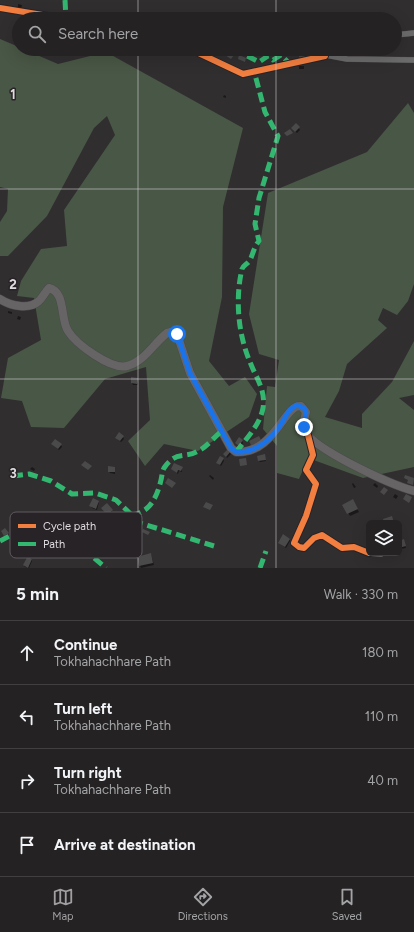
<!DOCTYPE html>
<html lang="en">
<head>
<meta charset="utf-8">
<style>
	:root { --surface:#252224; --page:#2d2a2c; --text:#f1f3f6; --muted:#a3a4a6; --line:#423f41; --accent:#a29fa2 }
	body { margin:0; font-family:Figtree,sans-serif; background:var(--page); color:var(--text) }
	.controls { position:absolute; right:12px; bottom:12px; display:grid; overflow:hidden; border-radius:6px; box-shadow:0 4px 16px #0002 }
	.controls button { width:36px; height:36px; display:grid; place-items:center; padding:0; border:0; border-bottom:1px solid var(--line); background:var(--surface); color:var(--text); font:20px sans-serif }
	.stop { position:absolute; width:12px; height:12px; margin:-9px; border:3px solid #1a73e8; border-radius:50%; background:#fff }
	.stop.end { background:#1a73e8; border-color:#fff; box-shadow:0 1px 4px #0008 }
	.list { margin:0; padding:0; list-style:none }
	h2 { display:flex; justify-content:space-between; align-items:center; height:52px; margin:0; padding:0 16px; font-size:17px }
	h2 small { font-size:13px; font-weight:400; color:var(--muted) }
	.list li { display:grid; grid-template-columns:26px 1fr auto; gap:12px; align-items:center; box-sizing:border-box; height:64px; padding:0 16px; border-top:1px solid var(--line) }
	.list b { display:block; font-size:15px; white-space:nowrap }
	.list p { margin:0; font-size:13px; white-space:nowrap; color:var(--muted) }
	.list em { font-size:13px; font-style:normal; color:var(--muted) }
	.icon { flex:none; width:22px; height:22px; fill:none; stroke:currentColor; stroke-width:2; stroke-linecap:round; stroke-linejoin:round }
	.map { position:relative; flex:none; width:414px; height:568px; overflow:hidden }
	.search { position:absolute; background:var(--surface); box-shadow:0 4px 16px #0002; left:12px; right:12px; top:12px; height:44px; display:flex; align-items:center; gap:10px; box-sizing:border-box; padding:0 14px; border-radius:22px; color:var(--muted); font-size:15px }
	.sheet { height:308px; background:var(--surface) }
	nav { display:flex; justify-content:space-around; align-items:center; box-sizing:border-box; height:56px; border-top:1px solid var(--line); background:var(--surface); font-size:11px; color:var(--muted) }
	nav a { display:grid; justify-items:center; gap:2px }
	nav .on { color:var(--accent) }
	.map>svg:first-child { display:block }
	.green { fill:#495746 }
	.shadow { fill:#0007 }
	.building { fill:#4b4a4b }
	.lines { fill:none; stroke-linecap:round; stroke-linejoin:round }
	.street-casing { stroke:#4c4b4c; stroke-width:6 }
	.secondary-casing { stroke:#4c4b4c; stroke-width:9 }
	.street { stroke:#6c6b6b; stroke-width:5.5 }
	.secondary { stroke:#666465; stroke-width:8 }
	.quiet { stroke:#33b770; stroke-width:5; stroke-dasharray:10 5; stroke-linecap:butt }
	.cycleway-casing { stroke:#282327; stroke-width:8 }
	.cycleway { stroke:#f27e40; stroke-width:6 }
	.route { stroke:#1a73e8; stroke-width:5 }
	.grid { fill:none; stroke:#dfdcdf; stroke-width:1; stroke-opacity:0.55 }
	.key { fill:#282327; stroke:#5f5a5e; stroke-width:1 }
	.key-label { font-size:11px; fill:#dfdcdf }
	.grid-label { font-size:13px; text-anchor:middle; font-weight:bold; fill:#dfdcdf; stroke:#282327; stroke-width:3; stroke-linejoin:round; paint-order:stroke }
</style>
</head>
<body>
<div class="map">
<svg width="414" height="568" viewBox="0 0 414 568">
	<rect width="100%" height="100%" fill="#312e30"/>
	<!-- green -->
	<path class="green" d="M 0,39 L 19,47 L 19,49 L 23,49 L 58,64 L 106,52 L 243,128 L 223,207 L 222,297 L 209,361 L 229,386 L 245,377 L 257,394 L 249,417 L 198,451 L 164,444 L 145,466 L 128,441 L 150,420 L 146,367 L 105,379 L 64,428 L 31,427 L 22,401 L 1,398 L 8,358 L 41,340 L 34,298 L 17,296 L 21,281 L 41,249 L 67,246 L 64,210 L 115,135 L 107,116 L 94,128 L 47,216 L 8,256 L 0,256 L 0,222 L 7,211 L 8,189 L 0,187 Z
		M 408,103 L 414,113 L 414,284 L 408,301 L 397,315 L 383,308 L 378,320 L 387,328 L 347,364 L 339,391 L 325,417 L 362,428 L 362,414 L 392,382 L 414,341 L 414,395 L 399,398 L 414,410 L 414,467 L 363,478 L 308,458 L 299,479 L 277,473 L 277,446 L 263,429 L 267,386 L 275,387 L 279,360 L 259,354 L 249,314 L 268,193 L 367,152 Z"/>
	<!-- shadow -->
	<path class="shadow" d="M 18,4 L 22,5 L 21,9 L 18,8 Z
		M 248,49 L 253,49 L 255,52 L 253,54 Z
		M 299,66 L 304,66 L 304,69 L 299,69 Z
		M 224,95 L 226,96 L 226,98 L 223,97 Z
		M 296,124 L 300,130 L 297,133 L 293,130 Z
		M 8,311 L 12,312 L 12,314 L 8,313 Z
		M 18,316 L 21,317 L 20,320 L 17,319 Z
		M 137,379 L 138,385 L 133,385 L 132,383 Z
		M 123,437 L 124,439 L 121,442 L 116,438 Z
		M 242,441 L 243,443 L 240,447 L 236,443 Z
		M 52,444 L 61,445 L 62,447 L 59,450 Z
		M 230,452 L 231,454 L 227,458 L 224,454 Z
		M 265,457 L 266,461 L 260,462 L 259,461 Z
		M 223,459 L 224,461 L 221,466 L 217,463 Z
		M 32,467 L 35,469 L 34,471 L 30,469 Z
		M 115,468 L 115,474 L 110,473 L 109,471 Z
		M 182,468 L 182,472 L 179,471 L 178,474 L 172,469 Z
		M 210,475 L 214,478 L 213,480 L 209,476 Z
		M 353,483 L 356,487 L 354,488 L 352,484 Z
		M 375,483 L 378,486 L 377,488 L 373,485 Z
		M 395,494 L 398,496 L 396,499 L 393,497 Z
		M 352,500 L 359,512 L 350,516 L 344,505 Z
		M 99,502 L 97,510 L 92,508 L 91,506 Z
		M 107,505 L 113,513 L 108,516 L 103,510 Z
		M 290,539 L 290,541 L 286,548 L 279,543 Z
		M 399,542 L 404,542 L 406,548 L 399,549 Z
		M 151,554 L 154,565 L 141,568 L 140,566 Z
		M 31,556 L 32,561 L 29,568 L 25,567 L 24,565 Z"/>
	<!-- building -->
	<path class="building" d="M 273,49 L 279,49 L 280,53 L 275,55 Z
		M 228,51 L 234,55 L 231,59 L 225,55 Z
		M 303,52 L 305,57 L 300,59 L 298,54 Z
		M 239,55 L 246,58 L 245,62 L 238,59 Z
		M 296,123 L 300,127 L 295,132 L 291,128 Z
		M 290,129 L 293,133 L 287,136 L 284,133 Z
		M 131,377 L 138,378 L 137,384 L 131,383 Z
		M 119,432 L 124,436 L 120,441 L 115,438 Z
		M 259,436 L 262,442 L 252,447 L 249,441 Z
		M 239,437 L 243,440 L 239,446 L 235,443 Z
		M 55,439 L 62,444 L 58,449 L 51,444 Z
		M 228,449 L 231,451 L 226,457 L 223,454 Z
		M 265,454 L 266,460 L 258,461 L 257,456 Z
		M 220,456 L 224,458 L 220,465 L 216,463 Z
		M 246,458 L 247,465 L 240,466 L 239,459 Z
		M 85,461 L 92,466 L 88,470 L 81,465 Z
		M 174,463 L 183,467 L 181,471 L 178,470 L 177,473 L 171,469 Z
		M 108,466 L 115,467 L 115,472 L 108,472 Z
		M 405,475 L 414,478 L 413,485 L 407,483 L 408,480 L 404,478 Z
		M 168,478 L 176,483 L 172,488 L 165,483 Z
		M 384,487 L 388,490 L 384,495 L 380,492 Z
		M 406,494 L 412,497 L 409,503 L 403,499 Z
		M 93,498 L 99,501 L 96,509 L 89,506 Z
		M 353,499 L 358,509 L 347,514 L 342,505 Z
		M 206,502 L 213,505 L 210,510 L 203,507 Z
		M 107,503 L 113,510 L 107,515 L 101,508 Z
		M 392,516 L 394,523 L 384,523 L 383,519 Z
		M 5,528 L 9,533 L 4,536 L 1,531 Z
		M 143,529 L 150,532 L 148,535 L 142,532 Z
		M 283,534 L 290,539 L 285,547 L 278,543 Z
		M 404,539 L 406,546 L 399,548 L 399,541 Z
		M 151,553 L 153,563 L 139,566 L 137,557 Z
		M 29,554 L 32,555 L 30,558 L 32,559 L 28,568 L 23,565 Z"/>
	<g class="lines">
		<!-- street casing -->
		<g class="street-casing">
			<path id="street" d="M 0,8 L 67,19
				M 395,35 L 414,33
				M 190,49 L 243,74 L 325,56 L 326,49
				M 326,55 L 347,59 L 414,60
				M 309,437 L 313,455 L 306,470 L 316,484 L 306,516 L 294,543 L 299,547 L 304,548 L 314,538 L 322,535 L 342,548 L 354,547 L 369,553
				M 370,553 L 381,554"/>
		</g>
		<!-- secondary casing -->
		<g class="secondary-casing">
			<path id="secondary" d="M 0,299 C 11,306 29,310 39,301 C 43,297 45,292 49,288 C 66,292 60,319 68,331 C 76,344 111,370 127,366 C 144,362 154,343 167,333 L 171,332 L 177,334 L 190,373 L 231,448 L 236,452 C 275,454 284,404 301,406 L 306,412 C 305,417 302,426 304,430 C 314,450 392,485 414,491"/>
		</g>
		<!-- street -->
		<use href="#street" class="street"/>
		<!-- secondary -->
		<use href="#secondary" class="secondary"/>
		<!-- quiet -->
		<path class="quiet" d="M 65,0 L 66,19
			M 217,49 L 228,49
			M 234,49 L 259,62 L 268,56 L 273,60 L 281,55 L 290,64
			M 236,452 C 246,439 260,425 263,408 C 266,390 256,378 250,362 C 238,334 235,299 242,269 C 243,265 248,264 250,260 C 253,254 254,247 259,241 L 255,224 L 259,198 L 278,136 L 265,112 L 254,71
			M 13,476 L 29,474 L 51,481 L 72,494 L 95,493 L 116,500 L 140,523 L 214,546
			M 131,515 C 150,513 157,497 161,480 C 162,476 162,472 164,468 C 176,450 185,459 198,451 C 207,447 214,437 222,431
			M 0,541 L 19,531 L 26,529 L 40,537 L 66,540 L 81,547 L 106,568
			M 260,568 L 266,551"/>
		<!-- cycleway casing -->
		<g class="cycleway-casing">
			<path id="cycleway" d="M 0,8 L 67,19
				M 190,49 L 243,74 L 325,56 L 326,49
				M 308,435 L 313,455 L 306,470 L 316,484 L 306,516 L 294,543 L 299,547 L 304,548 L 314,538 L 322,535 L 342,548 L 354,547 L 369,553"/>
		</g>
		<!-- cycleway -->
		<use href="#cycleway" class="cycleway"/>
	</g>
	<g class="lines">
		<!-- route -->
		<path class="route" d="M 177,334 L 190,373 L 231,448 L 236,452 C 257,453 273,438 283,421 C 287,414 289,409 297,405 L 304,408 L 306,412 L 304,427"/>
	</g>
	<!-- grid -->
	<path class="grid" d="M 138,0 L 138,19M 276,0 L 276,19M 138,49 L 138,568M 276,49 L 276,568M 0,189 L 414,189M 0,379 L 414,379"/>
	<!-- legend -->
	<rect x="10" y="512" width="132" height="46" rx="6" class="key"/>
	<rect x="18" y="524" width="18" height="4" fill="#f27e40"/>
	<rect x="18" y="542" width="18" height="4" fill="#33b770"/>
	<g class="key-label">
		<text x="43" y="530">Cycle path</text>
		<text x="43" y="548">Path</text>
	</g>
	<g class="grid-label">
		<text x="13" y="99">1</text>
		<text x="13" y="289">2</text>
		<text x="13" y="478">3</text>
	</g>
</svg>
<div class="controls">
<button><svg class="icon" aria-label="layers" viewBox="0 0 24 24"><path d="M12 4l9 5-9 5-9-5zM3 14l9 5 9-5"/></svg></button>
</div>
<div class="stop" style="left:177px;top:334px"></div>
<div class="stop end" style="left:304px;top:427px"></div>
<div class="search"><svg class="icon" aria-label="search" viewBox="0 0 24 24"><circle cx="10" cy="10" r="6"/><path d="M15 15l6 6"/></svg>Search here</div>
</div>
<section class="sheet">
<h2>5 min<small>Walk · 330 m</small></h2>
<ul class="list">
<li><svg class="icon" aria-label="ahead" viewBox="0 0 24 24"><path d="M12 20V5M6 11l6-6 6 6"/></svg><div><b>Continue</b><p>Tokhahachhare Path</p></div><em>180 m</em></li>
<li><svg class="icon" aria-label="left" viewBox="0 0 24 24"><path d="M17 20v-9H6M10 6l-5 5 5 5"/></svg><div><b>Turn left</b><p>Tokhahachhare Path</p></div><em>110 m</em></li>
<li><svg class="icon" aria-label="right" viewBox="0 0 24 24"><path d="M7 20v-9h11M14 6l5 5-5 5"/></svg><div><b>Turn right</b><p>Tokhahachhare Path</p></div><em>40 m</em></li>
<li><svg class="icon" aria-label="arrive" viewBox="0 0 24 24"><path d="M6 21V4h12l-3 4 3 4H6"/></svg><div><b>Arrive at destination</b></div></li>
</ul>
</section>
<nav>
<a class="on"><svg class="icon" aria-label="map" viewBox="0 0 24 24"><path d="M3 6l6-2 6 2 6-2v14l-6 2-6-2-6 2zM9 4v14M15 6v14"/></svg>Map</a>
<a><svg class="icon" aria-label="directions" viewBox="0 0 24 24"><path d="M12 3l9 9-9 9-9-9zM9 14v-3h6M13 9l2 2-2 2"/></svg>Directions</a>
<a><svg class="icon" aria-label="saved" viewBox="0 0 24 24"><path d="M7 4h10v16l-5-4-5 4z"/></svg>Saved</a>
</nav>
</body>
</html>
